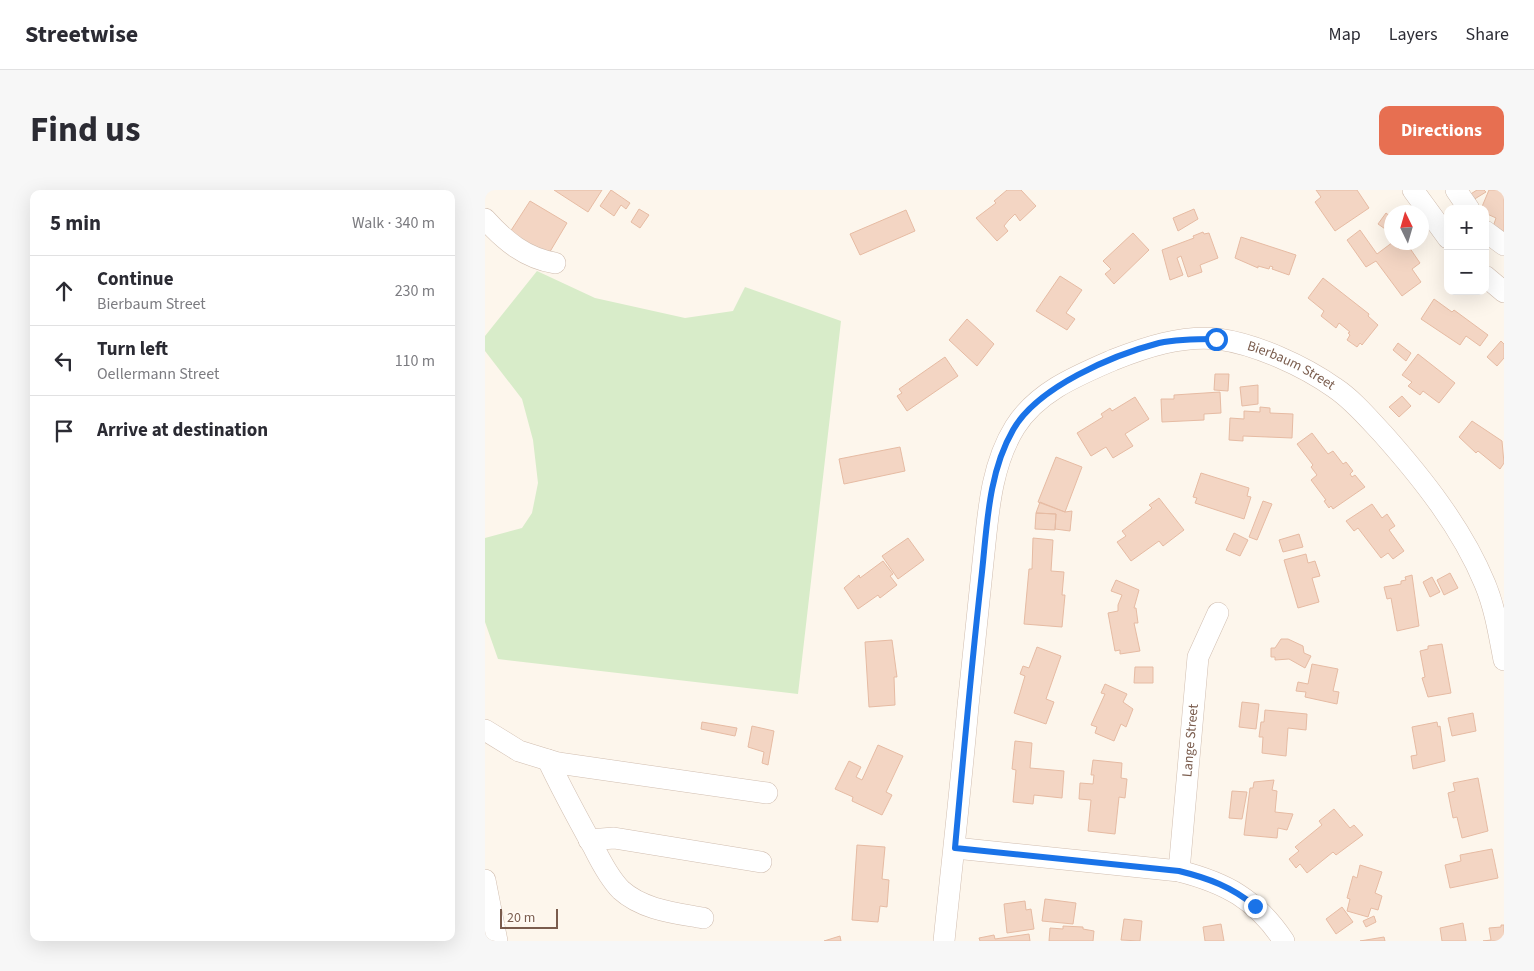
<!DOCTYPE html>
<html lang="en">
<head>
<meta charset="utf-8">
<style>
	:root { --surface:#fff; --page:#f7f7f7; --text:#2b2b33; --muted:#7c7c81; --line:#e1e1e2; --accent:#e76f51 }
	body { margin:0; font-family:"Source Sans 3",sans-serif; background:var(--page); color:var(--text) }
	.controls { position:absolute; right:15px; top:15px; display:grid; overflow:hidden; border-radius:10px; box-shadow:0 5px 20px #0002 }
	.controls button { width:45px; height:45px; display:grid; place-items:center; padding:0; border:0; border-bottom:1px solid var(--line); background:var(--surface); color:var(--text); font:25px sans-serif }
	.compass { position:absolute; left:899px; top:15px; width:45px; height:45px; border-radius:50%; background:var(--surface); box-shadow:0 5px 20px #0002; rotate:355deg }
	.scale { position:absolute; left:15px; bottom:12px; width:58px; box-sizing:border-box; padding-left:5px; border:2px solid #7a5c4d; border-top:0; font-size:14px; line-height:18px; white-space:nowrap; color:#7a5c4d; -webkit-text-stroke:4px #fffaf3; paint-order:stroke }
	.stop { position:absolute; width:15px; height:15px; margin:-11px; border:4px solid #1a73e8; border-radius:50%; background:#fff }
	.stop.end { background:#1a73e8; border-color:#fff; box-shadow:0 1px 5px #0008 }
	.list { margin:0; padding:0; list-style:none }
	h2 { display:flex; justify-content:space-between; align-items:center; height:65px; margin:0; padding:0 20px; font-size:21px }
	h2 small { font-size:16px; font-weight:400; color:var(--muted) }
	.list li { display:grid; grid-template-columns:32px 1fr auto; gap:15px; align-items:center; box-sizing:border-box; height:70px; padding:0 20px; border-top:1px solid var(--line) }
	.list b { display:block; font-size:19px; white-space:nowrap }
	.list p { margin:0; font-size:16px; white-space:nowrap; color:var(--muted) }
	.list em { font-size:16px; font-style:normal; color:var(--muted) }
	.icon { flex:none; width:28px; height:28px; fill:none; stroke:currentColor; stroke-width:2; stroke-linecap:round; stroke-linejoin:round }
	.map { position:relative; flex:none; width:1019px; height:751px; overflow:hidden; border-radius:10px }
	header { display:flex; align-items:center; gap:30px; box-sizing:border-box; height:70px; padding:0 25px; background:var(--surface); border-bottom:1px solid var(--line) }
	header strong { font-size:24px }
	nav { display:flex; gap:28px; margin-inline-start:auto; font-size:18px }
	.intro { display:flex; align-items:center; justify-content:space-between; box-sizing:border-box; height:120px; padding:0 30px }
	h1 { margin:0; font-size:35px }
	.button { padding:12px 22px; border-radius:10px; background:var(--accent); color:#fff; font-size:18px; font-weight:700 }
	main { display:flex; gap:30px; padding:0 30px }
	aside { flex:1; background:var(--surface); border-radius:10px; box-shadow:0 5px 20px #0002 }
	.map>svg:first-child { display:block }
	.green { fill:#d8ecc9 }
	.building { fill:#f3d5c3; stroke:#e6bba3 }
	.lines { fill:none; stroke-linecap:round; stroke-linejoin:round }
	.minor-casing { stroke:#d1beb0; stroke-width:22 }
	.minor { stroke:#fff; stroke-width:21 }
	.route { stroke:#1a73e8; stroke-width:6 }
	.labels { text-anchor:middle; dominant-baseline:central; stroke-width:4; stroke-linejoin:round; paint-order:stroke }
	.street-label { font-size:14px; fill:#7a5c4d; stroke:#fffaf3 }
</style>
</head>
<body>
<header>
<strong>Streetwise</strong>
<nav><a>Map</a><a>Layers</a><a>Share</a></nav>
</header>
<div class="intro"><h1>Find us</h1><a class="button">Directions</a></div>
<main>
<aside>
<h2>5 min<small>Walk · 340 m</small></h2>
<ul class="list">
<li><svg class="icon" aria-label="ahead" viewBox="0 0 24 24"><path d="M12 20V5M6 11l6-6 6 6"/></svg><div><b>Continue</b><p>Bierbaum Street</p></div><em>230 m</em></li>
<li><svg class="icon" aria-label="left" viewBox="0 0 24 24"><path d="M17 20v-9H6M10 6l-5 5 5 5"/></svg><div><b>Turn left</b><p>Oellermann Street</p></div><em>110 m</em></li>
<li><svg class="icon" aria-label="arrive" viewBox="0 0 24 24"><path d="M6 21V4h12l-3 4 3 4H6"/></svg><div><b>Arrive at destination</b></div></li>
</ul>
</aside>
<div class="map">
<svg width="1019" height="751" viewBox="0 0 1019 751">
	<rect width="100%" height="100%" fill="#fdf6ec"/>
	<!-- green -->
	<path class="green" d="M 52,81 L 110,108 L 200,128 L 248,121 L 260,97 L 356,131 L 313,504 L 13,469 L 0,432 L 0,348 L 37,338 L 47,323 L 53,293 L 48,250 L 37,209 L 0,161 L 0,146 Z"/>
	<!-- building -->
	<path class="building" d="M 69,0 L 117,0 L 103,22 Z
		M 126,0 L 145,13 L 141,19 L 136,15 L 129,26 L 115,16 Z
		M 522,0 L 536,0 L 551,16 L 535,31 L 530,24 L 523,31 L 519,36 L 523,41 L 512,51 L 491,28 L 511,13 L 509,11 Z
		M 831,0 L 872,0 L 884,18 L 850,41 L 830,12 L 836,7 Z
		M 992,0 L 999,0 L 1001,2 L 988,10 L 984,5 Z
		M 1004,0 L 1019,0 L 1019,45 L 1008,37 L 1011,28 L 1000,23 L 1000,19 L 996,19 Z
		M 45,11 L 82,33 L 63,65 L 25,42 Z
		M 154,19 L 164,25 L 155,38 L 146,32 Z
		M 709,19 L 713,29 L 693,41 L 688,28 Z
		M 421,20 L 430,41 L 375,65 L 365,44 Z
		M 901,23 L 906,27 L 906,43 L 893,34 Z
		M 875,40 L 892,64 L 908,52 L 914,59 L 922,54 L 935,73 L 927,79 L 936,92 L 917,106 L 891,71 L 881,77 L 862,50 Z
		M 718,42 L 719,44 L 724,43 L 733,68 L 715,75 L 717,82 L 703,87 L 696,66 L 692,68 L 698,85 L 685,90 L 677,60 L 709,48 L 708,46 Z
		M 648,43 L 664,60 L 629,94 L 620,84 L 626,79 L 618,71 Z
		M 756,47 L 811,65 L 804,85 L 787,79 L 788,77 L 785,76 L 784,79 L 773,76 L 773,78 L 750,68 Z
		M 575,86 L 597,100 L 581,123 L 590,129 L 582,140 L 551,121 Z
		M 838,88 L 884,124 L 883,126 L 893,135 L 877,155 L 875,153 L 872,157 L 862,150 L 865,145 L 863,143 L 865,142 L 854,133 L 851,138 L 836,126 L 839,121 L 823,108 Z
		M 949,109 L 967,122 L 969,120 L 1003,145 L 995,156 L 981,146 L 975,155 L 936,129 Z
		M 482,129 L 509,154 L 492,176 L 464,150 Z
		M 1016,151 L 1019,154 L 1019,168 L 1012,176 L 1002,167 Z
		M 913,153 L 926,163 L 921,171 L 908,160 Z
		M 933,164 L 970,193 L 954,213 L 938,201 L 935,205 L 923,196 L 927,192 L 917,185 Z
		M 460,167 L 473,186 L 422,221 L 412,206 L 417,203 L 414,199 Z
		M 730,184 L 744,184 L 743,201 L 729,200 Z
		M 773,195 L 773,214 L 757,216 L 755,197 Z
		M 735,202 L 736,223 L 719,224 L 719,230 L 677,232 L 676,209 L 689,209 L 689,205 Z
		M 917,206 L 926,216 L 914,227 L 904,217 Z
		M 650,207 L 664,229 L 640,244 L 648,256 L 628,268 L 621,257 L 606,266 L 592,243 L 618,227 L 616,224 L 625,218 L 627,221 Z
		M 775,217 L 785,218 L 785,223 L 808,224 L 807,248 L 758,246 L 758,251 L 744,250 L 745,228 L 759,229 L 759,221 L 775,222 Z
		M 987,231 L 1017,251 L 1019,273 L 1015,279 L 993,261 L 991,263 L 974,247 Z
		M 827,243 L 843,264 L 848,261 L 858,274 L 861,272 L 868,281 L 865,284 L 867,287 L 870,285 L 880,297 L 848,319 L 846,316 L 844,318 L 839,311 L 841,310 L 826,290 L 832,285 L 826,277 L 828,275 L 812,254 Z
		M 415,257 L 420,281 L 359,294 L 354,269 Z
		M 571,267 L 597,277 L 580,322 L 553,312 Z
		M 716,283 L 764,298 L 762,306 L 766,307 L 759,329 L 710,313 L 712,308 L 708,307 Z
		M 674,308 L 699,340 L 678,356 L 674,351 L 646,371 L 632,352 L 641,346 L 637,341 L 667,318 L 664,315 Z
		M 778,311 L 787,314 L 772,350 L 764,347 Z
		M 555,312 L 580,322 L 587,321 L 585,341 L 570,339 L 571,324 L 551,323 Z
		M 887,314 L 897,328 L 902,324 L 910,336 L 904,340 L 919,361 L 908,369 L 903,363 L 896,368 L 873,338 L 869,341 L 861,331 Z
		M 551,323 L 571,324 L 570,340 L 550,339 Z
		M 749,343 L 763,350 L 755,366 L 741,360 Z
		M 814,344 L 818,357 L 798,362 L 794,350 Z
		M 423,348 L 439,370 L 413,389 L 397,366 Z
		M 548,348 L 568,350 L 566,381 L 579,382 L 577,405 L 580,405 L 577,437 L 539,434 L 544,379 L 547,379 Z
		M 821,364 L 823,373 L 830,371 L 835,386 L 827,388 L 834,412 L 813,418 L 799,370 Z
		M 398,371 L 408,384 L 405,386 L 412,395 L 395,408 L 393,405 L 373,419 L 359,398 L 374,385 L 375,388 Z
		M 965,383 L 973,398 L 959,405 L 952,390 Z
		M 927,385 L 934,436 L 912,441 L 906,408 L 902,409 L 899,397 L 916,394 L 916,391 L 921,390 L 920,387 Z
		M 947,387 L 955,402 L 945,407 L 938,392 Z
		M 631,390 L 654,400 L 649,418 L 651,418 L 653,433 L 649,433 L 655,461 L 635,464 L 635,460 L 630,461 L 623,423 L 633,421 L 633,415 L 637,405 L 626,401 Z
		M 796,449 L 803,449 L 818,456 L 819,463 L 826,466 L 820,478 L 804,469 L 790,470 L 790,467 L 786,467 L 786,458 L 790,458 Z
		M 407,450 L 412,487 L 409,487 L 410,515 L 384,517 L 380,452 Z
		M 957,454 L 966,503 L 943,507 L 937,488 L 940,487 L 935,461 L 943,459 L 943,456 Z
		M 552,457 L 576,466 L 561,509 L 569,512 L 561,534 L 529,523 L 540,486 L 535,484 L 538,476 L 544,478 Z
		M 827,474 L 853,479 L 848,501 L 854,502 L 852,514 L 820,507 L 821,502 L 811,501 L 813,492 L 823,494 Z
		M 650,477 L 668,477 L 668,493 L 649,493 Z
		M 620,494 L 642,504 L 638,512 L 648,519 L 641,537 L 636,534 L 629,551 L 610,543 L 612,537 L 606,535 L 620,504 L 616,503 Z
		M 757,512 L 774,514 L 771,539 L 754,537 Z
		M 780,520 L 822,524 L 821,540 L 803,538 L 801,566 L 777,563 L 778,547 L 774,547 L 776,532 L 779,532 Z
		M 988,523 L 991,541 L 967,546 L 963,528 Z
		M 217,532 L 252,538 L 250,546 L 216,539 Z
		M 952,532 L 953,537 L 955,536 L 960,571 L 928,579 L 926,566 L 932,565 L 927,537 Z
		M 267,536 L 289,541 L 283,575 L 277,573 L 279,562 L 263,557 Z
		M 530,551 L 547,553 L 545,578 L 579,581 L 577,608 L 549,605 L 548,614 L 528,612 L 531,580 L 527,579 Z
		M 393,555 L 418,566 L 401,602 L 407,605 L 397,625 L 367,611 L 368,607 L 350,599 L 364,571 L 376,577 L 371,587 L 377,590 Z
		M 608,570 L 637,573 L 636,588 L 642,589 L 640,608 L 634,607 L 630,644 L 603,641 L 606,610 L 594,609 L 595,593 L 608,594 L 609,585 L 606,585 Z
		M 993,588 L 1003,641 L 977,648 L 972,627 L 968,628 L 963,603 L 970,601 L 968,593 Z
		M 789,590 L 787,600 L 792,601 L 790,622 L 808,624 L 802,640 L 793,638 L 792,648 L 759,645 L 765,598 L 768,598 L 769,592 Z
		M 747,601 L 762,602 L 757,629 L 744,628 Z
		M 849,619 L 865,638 L 869,635 L 878,645 L 851,665 L 848,662 L 822,683 L 815,674 L 811,678 L 804,669 L 814,661 L 810,657 L 837,635 L 834,631 Z
		M 372,655 L 400,657 L 397,689 L 404,690 L 402,717 L 395,716 L 393,732 L 367,730 Z
		M 1007,659 L 1013,688 L 965,698 L 960,675 L 976,671 L 975,665 Z
		M 875,675 L 897,682 L 890,703 L 897,706 L 893,720 L 886,718 L 883,727 L 862,721 L 865,709 L 862,708 L 868,686 L 872,688 Z
		M 560,709 L 591,713 L 588,734 L 557,731 Z
		M 540,711 L 541,720 L 546,719 L 549,739 L 522,743 L 519,714 Z
		M 857,717 L 868,732 L 851,744 L 841,729 Z
		M 889,726 L 891,732 L 881,737 L 878,731 Z
		M 639,729 L 657,731 L 655,751 L 636,750 Z
		M 978,733 L 981,751 L 957,751 L 955,738 Z
		M 736,734 L 739,751 L 720,751 L 718,737 Z
		M 1016,735 L 1019,735 L 1019,751 L 998,751 L 1006,750 L 1004,738 L 1016,737 Z
		M 578,736 L 598,737 L 598,739 L 609,741 L 608,751 L 564,751 L 565,738 L 578,739 Z
		M 544,744 L 545,751 L 495,751 L 494,748 L 509,745 L 510,749 Z
		M 355,746 L 356,751 L 339,751 Z
		M 899,747 L 900,751 L 875,751 Z"/>
	<g class="lines">
		<!-- minor casing -->
		<g class="minor-casing">
			<g id="minor">
				<path d="M 928,0 L 963,48"/>
				<path d="M 971,0 L 984,19"/>
				<path d="M 0,29 C 20,51 40,68 70,73"/>
				<path d="M 1000,41 L 1019,55"/>
				<path d="M 1000,86 L 1019,102"/>
				<path d="M 0,540 L 34,561 L 73,573 L 282,603"/>
				<path d="M 63,570 C 77,600 93,629 109,658 C 116,672 125,689 136,700 C 158,720 191,723 218,728"/>
				<path d="M 104,650 L 129,648 L 276,672"/>
				<path d="M 470,658 L 694,681 C 741,693 771,709 799,751"/>
				<path id="s1" d="M 694,681 L 713,467 L 733,423"/>
				<path d="M 0,690 L 12,751"/>
				<path id="s2" d="M 459,751 C 467,673 476,595 483,516 C 488,468 493,420 498,372 C 503,327 505,277 530,237 C 552,202 591,186 628,170 C 661,157 697,145 733,149 C 771,154 819,176 850,198 C 868,210 883,228 898,244 C 937,288 977,338 1000,394 C 1010,418 1014,444 1019,470"/>
			</g>
		</g>
		<!-- minor -->
		<use href="#minor" class="minor"/>
	</g>
	<g class="lines">
		<!-- route -->
		<path class="route" d="M 731,149 C 712,149 693,149 674,153 C 628,165 552,197 528,240 C 502,285 502,341 496,391 C 486,480 478,569 470,658 L 694,681 C 723,688 747,697 770,716"/>
	</g>
	<g class="labels">
		<!-- street labels -->
		<g class="street-label">
			<text stroke="none"><textPath href="#s2" startOffset="828">Bierbaum Street</textPath></text>
			<text stroke="none"><textPath href="#s1" startOffset="131">Lange Street</textPath></text>
		</g>
	</g>
</svg>
<div class="controls">
<button>+</button>
<button>−</button>
</div>
<svg class="compass" viewBox="-18 -18 36 36"><path d="M0-13l5 13h-10z" fill="#e53935"/><path d="M0 13l5-13h-10z" fill="#7c7c81"/></svg>
<div class="scale">20 m</div>
<div class="stop" style="left:731px;top:149px"></div>
<div class="stop end" style="left:770px;top:716px"></div>
</div>
</main>
</body>
</html>
